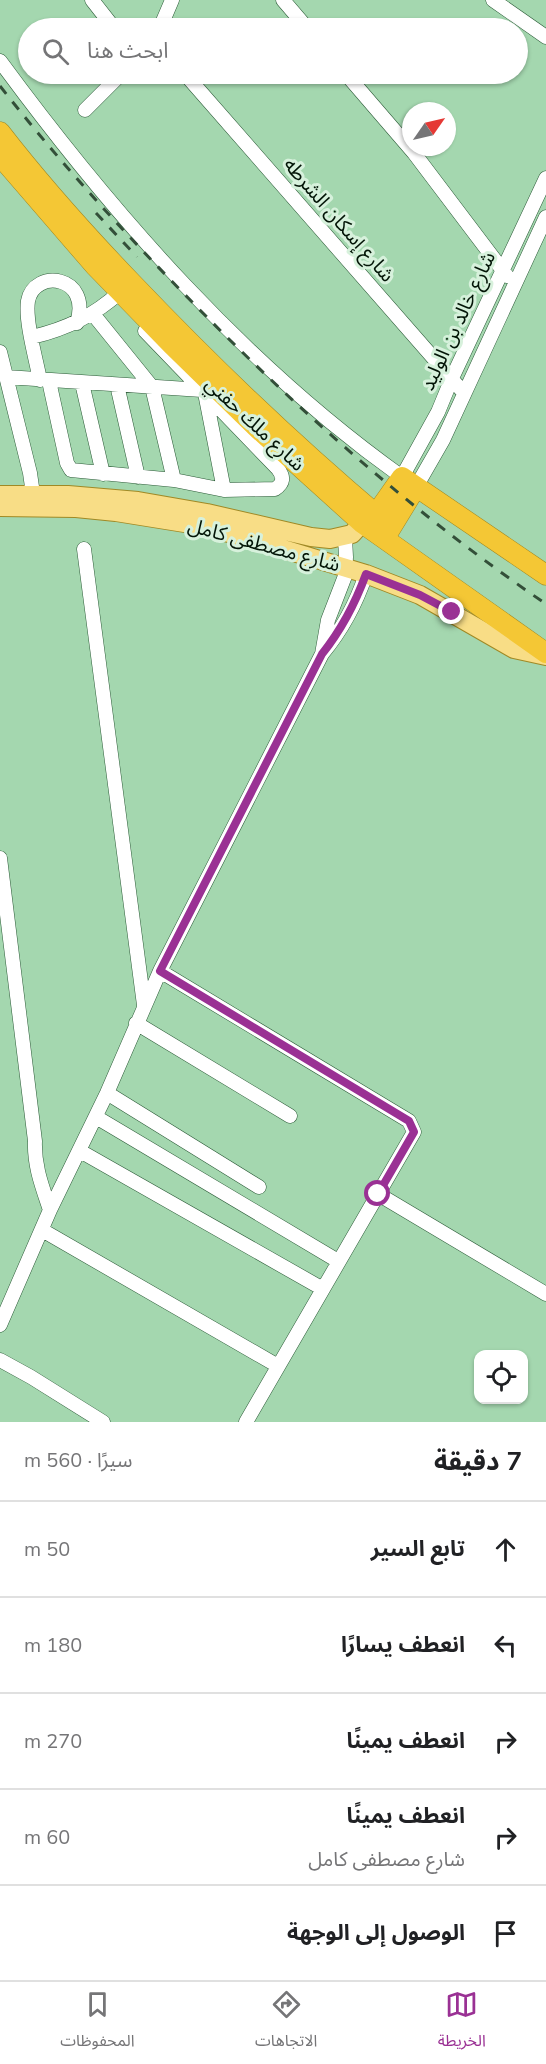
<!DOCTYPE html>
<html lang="ar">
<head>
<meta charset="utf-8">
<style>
	:root { --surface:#fff; --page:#f2f2f2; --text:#202124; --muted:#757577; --line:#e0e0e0; --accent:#9a3194 }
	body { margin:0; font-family:"Nunito Sans","Noto Sans Arabic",sans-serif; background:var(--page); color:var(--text); direction:rtl }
	.controls { position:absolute; right:18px; bottom:18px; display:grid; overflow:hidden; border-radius:12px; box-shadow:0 2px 4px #0004 }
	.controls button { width:54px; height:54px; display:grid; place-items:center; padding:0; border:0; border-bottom:2px solid var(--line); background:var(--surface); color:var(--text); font:30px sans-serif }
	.compass { position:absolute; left:402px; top:102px; width:54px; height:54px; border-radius:50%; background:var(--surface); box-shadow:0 2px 4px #0004; rotate:56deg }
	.stop { position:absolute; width:18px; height:18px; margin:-14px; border:4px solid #9a3194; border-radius:50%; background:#fff }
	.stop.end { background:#9a3194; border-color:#fff; box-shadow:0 2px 6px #0008 }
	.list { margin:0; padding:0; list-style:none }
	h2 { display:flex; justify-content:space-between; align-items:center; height:78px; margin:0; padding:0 24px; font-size:26px }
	h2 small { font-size:20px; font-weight:400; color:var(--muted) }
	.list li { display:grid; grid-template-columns:39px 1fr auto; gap:18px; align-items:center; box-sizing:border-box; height:96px; padding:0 24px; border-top:2px solid var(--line) }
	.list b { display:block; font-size:22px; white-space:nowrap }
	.list p { margin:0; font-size:20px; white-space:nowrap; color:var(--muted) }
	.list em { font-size:20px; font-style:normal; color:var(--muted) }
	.icon { flex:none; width:33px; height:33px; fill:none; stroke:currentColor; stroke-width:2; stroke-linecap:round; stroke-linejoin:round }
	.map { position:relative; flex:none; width:546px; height:1422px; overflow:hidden; direction:ltr }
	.search { position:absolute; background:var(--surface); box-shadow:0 2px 4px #0004; left:18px; right:18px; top:18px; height:66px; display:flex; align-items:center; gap:15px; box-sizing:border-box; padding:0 21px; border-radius:33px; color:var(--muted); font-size:22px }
	.sheet { height:558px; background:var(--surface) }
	nav { display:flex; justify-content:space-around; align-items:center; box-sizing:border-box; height:84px; border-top:2px solid var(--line); background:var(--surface); font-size:16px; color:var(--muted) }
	nav a { display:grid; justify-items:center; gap:3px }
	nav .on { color:var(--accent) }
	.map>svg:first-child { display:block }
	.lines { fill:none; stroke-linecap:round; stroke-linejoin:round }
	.minor-casing { stroke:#2d5c39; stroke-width:15 }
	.major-casing { stroke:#a08925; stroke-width:20 }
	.highway-casing { stroke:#a08925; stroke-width:21 }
	.minor { stroke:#fff; stroke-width:14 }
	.major { stroke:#f8dd86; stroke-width:18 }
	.highway { stroke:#f4c735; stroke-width:20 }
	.rail { stroke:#334f39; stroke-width:3; stroke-dasharray:10 10; stroke-linecap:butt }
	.route { stroke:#9a3194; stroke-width:8 }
	.labels { text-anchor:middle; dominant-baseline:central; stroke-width:6; stroke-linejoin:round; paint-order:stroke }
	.street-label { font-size:20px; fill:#031507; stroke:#d7f1dc }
</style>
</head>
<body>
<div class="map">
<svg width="546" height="1422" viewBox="0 0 546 1422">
	<rect width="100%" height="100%" fill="#a4d7af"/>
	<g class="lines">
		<!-- minor casing -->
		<g class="minor-casing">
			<path id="minor" d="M 92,0 L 114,28
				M 283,0 L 307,28
				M 493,0 L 546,37
				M 160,28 L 172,0
				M 0,61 C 114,216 245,365 402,477 L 438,412 L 452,378 L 546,178
				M 185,74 L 464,393
				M 346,74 L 414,153 L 507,276
				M 85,110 L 121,74
				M 93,314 L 152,387 L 174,480
				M 32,337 C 66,329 94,316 120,292
				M 0,352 L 30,473 L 33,494
				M 6,377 L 202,390
				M 40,380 C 36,359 25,321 28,301 C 34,268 92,275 77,323
				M 49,381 L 67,463 L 71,470 L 174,480 L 224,490 L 275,489 C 284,483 284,477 278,469 L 145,331
				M 82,383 L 103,474
				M 117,385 L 138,477
				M 205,393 L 224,490
				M 416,487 L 443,440 L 546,217
				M 84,549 L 144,1005
				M 322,654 L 328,620 L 345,576 L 346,557 L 345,537
				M 0,858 L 35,1141 C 34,1166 42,1186 50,1210
				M 160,971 L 409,1121 L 414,1132 L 246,1422
				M 136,1023 L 290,1116
				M 107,1093 L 259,1187
				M 96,1117 L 338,1261
				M 80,1151 L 323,1289
				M 378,1194 L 546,1294
				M 42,1230 L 278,1366
				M 0,1325 L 50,1210 L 107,1093 L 160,971 L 322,654 C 342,630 356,604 366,574
				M 0,1360 L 31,1377 L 103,1422"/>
		</g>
		<!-- major casing -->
		<g class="major-casing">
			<path id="major" d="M 0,495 L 68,495 L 138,501 L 207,513 L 311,537 L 330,539 L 352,534 L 362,523
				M 0,507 L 76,508 L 116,512 L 197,525 L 237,535 L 366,574 L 420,595 L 514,649 L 546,656"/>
		</g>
		<!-- highway casing -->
		<g class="highway-casing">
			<path id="highway" d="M 0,132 C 41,185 86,235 132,283 C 214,369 300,451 391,527
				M 0,156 L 95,266 L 171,344 L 258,429 L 362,523 L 546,653
				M 366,521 L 376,514 L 402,477 L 546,575
				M 386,536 L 416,487"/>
		</g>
		<!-- minor -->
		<use href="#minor" class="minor"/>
		<!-- major -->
		<use href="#major" class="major"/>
		<!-- highway -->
		<use href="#highway" class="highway"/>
		<!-- rail -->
		<path class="rail" d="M 0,86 C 61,164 127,236 197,307 C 304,416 420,518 546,604
			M 96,213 L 137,257"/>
	</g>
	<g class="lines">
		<!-- route -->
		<path class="route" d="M 378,1194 L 414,1132 L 409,1121 L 160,971 L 322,654 C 342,629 355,604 366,574 L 420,595 L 452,612"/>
	</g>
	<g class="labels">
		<!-- street labels -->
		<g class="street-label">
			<text transform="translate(339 220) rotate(49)">شارع إسكان الشرطه</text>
			<text transform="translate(458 321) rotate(-65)">شارع خالد بن الوليد</text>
			<text transform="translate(255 424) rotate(43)">شارع ملك حفني</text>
			<text transform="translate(264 545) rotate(15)">شارع مصطفى كامل</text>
		</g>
	</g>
</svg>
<div class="controls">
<button><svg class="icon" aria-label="locate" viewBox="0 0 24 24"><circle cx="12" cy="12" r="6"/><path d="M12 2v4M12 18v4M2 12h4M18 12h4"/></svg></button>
</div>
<svg class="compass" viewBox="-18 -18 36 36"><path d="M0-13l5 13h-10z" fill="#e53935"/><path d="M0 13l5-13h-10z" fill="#757577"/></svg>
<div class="stop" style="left:378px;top:1194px"></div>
<div class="stop end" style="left:452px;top:612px"></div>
<div class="search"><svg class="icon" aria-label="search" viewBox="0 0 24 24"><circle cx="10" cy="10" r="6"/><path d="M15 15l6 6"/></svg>ابحث هنا</div>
</div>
<section class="sheet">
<h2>7 دقيقة<small>سيرًا · 560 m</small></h2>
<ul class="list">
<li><svg class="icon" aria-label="ahead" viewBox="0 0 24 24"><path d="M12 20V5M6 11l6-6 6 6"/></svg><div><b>تابع السير</b></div><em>50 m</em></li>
<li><svg class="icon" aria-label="left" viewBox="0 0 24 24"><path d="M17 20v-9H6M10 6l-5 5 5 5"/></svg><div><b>انعطف يسارًا</b></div><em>180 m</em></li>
<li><svg class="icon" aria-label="right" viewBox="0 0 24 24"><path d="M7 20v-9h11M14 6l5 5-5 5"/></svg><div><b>انعطف يمينًا</b></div><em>270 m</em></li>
<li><svg class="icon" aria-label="right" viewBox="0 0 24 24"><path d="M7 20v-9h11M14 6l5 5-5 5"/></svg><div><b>انعطف يمينًا</b><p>شارع مصطفى كامل</p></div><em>60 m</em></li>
<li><svg class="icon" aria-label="arrive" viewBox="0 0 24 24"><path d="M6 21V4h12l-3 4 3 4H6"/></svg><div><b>الوصول إلى الوجهة</b></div></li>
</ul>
</section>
<nav>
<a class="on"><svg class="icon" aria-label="map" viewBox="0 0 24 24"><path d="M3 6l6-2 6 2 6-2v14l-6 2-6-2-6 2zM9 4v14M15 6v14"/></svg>الخريطة</a>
<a><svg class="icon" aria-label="directions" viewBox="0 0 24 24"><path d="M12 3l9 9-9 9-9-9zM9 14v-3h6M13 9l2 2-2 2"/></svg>الاتجاهات</a>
<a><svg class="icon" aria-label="saved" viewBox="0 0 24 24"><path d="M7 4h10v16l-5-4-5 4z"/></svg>المحفوظات</a>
</nav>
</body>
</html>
